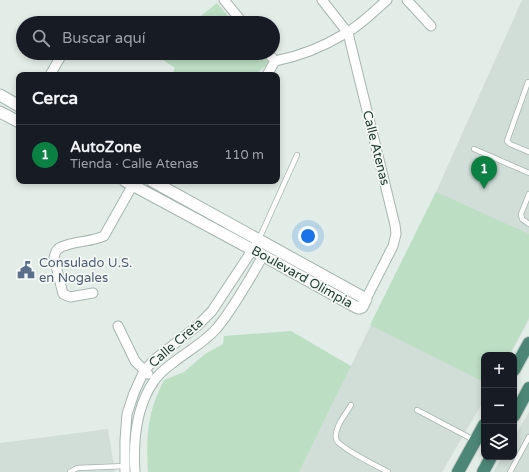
<!DOCTYPE html>
<html lang="es">
<head>
<meta charset="utf-8">
<style>
	:root { --surface:#171b24; --page:#20242c; --text:#f1f3f6; --muted:#9ea1a6; --line:#363941; --accent:#0b8043 }
	body { margin:0; font-family:"Varela Round",sans-serif; background:var(--page); color:var(--text) }
	.controls { position:absolute; right:12px; bottom:12px; display:grid; overflow:hidden; border-radius:8px; box-shadow:0 2px 6px #0003 }
	.controls button { width:36px; height:36px; display:grid; place-items:center; padding:0; border:0; border-bottom:1px solid var(--line); background:var(--surface); color:var(--text); font:20px sans-serif }
	.you { position:absolute; left:308px; top:236px; width:14px; height:14px; margin:-10px; border:3px solid #fff; border-radius:50%; background:#1a73e8; box-shadow:0 0 0 6px #1a73e833 }
	.badge { display:grid; place-items:center; width:26px; height:26px; border-radius:50%; background:var(--accent); color:#fff; font-size:13px; font-weight:700 }
	.pin { position:absolute; translate:-50% -33px; filter:drop-shadow(0 1px 2px #0008) }
	.pin::after { content:''; position:absolute; top:21px; width:14px; height:12px; background:inherit; clip-path:polygon(0 0,100% 0,50% 100%) }
	.list { margin:0; padding:0; list-style:none }
	h2 { display:flex; justify-content:space-between; align-items:center; height:52px; margin:0; padding:0 16px; font-size:17px }
	h2 small { font-size:13px; font-weight:400; color:var(--muted) }
	.list li { display:grid; grid-template-columns:26px 1fr auto; gap:12px; align-items:center; box-sizing:border-box; height:60px; padding:0 16px; border-top:1px solid var(--line) }
	.list b { display:block; font-size:15px; white-space:nowrap }
	.list p { margin:0; font-size:13px; white-space:nowrap; color:var(--muted) }
	.list em { font-size:13px; font-style:normal; color:var(--muted) }
	.icon { flex:none; width:22px; height:22px; fill:none; stroke:currentColor; stroke-width:2; stroke-linecap:round; stroke-linejoin:round }
	.map { position:relative; flex:none; width:529px; height:472px; overflow:hidden }
	.search { position:absolute; background:var(--surface); box-shadow:0 2px 6px #0003; left:16px; top:16px; width:264px; height:44px; display:flex; align-items:center; gap:10px; box-sizing:border-box; padding:0 14px; border-radius:22px; color:var(--muted); font-size:15px }
	.panel { position:absolute; background:var(--surface); box-shadow:0 2px 6px #0003; left:16px; top:72px; width:264px; height:112px; border-radius:8px }
	.map>svg:first-child { display:block }
	.built { fill:#d1ddd7 }
	.green { fill:#bcdec3 }
	.lines { fill:none; stroke-linecap:round; stroke-linejoin:round }
	.service-casing { stroke:#a6b5af; stroke-width:6 }
	.minor-casing { stroke:#a6b5af; stroke-width:11 }
	.tertiary-casing { stroke:#a6b5af; stroke-width:13 }
	.trunk-casing { stroke:#c1c9c6; stroke-width:14 }
	.service { stroke:#fff; stroke-width:4.5 }
	.minor { stroke:#fff; stroke-width:9 }
	.tertiary { stroke:#fff; stroke-width:11 }
	.trunk { stroke:#4c8676; stroke-width:12 }
	.labels { text-anchor:middle; dominant-baseline:central; stroke-width:3.5; stroke-linejoin:round; paint-order:stroke }
	.street-label { font-size:13px; fill:#233e35; stroke:#f4f9f6 }
	.service-label { font-size:13px; fill:#4e5e75; stroke:#f4f9f6; text-anchor:start }
</style>
</head>
<body>
<div class="map">
<svg width="529" height="472" viewBox="0 0 529 472">
	<rect width="100%" height="100%" fill="#e3ede8"/>
	<!-- built -->
	<path class="built" d="M 522,0 L 529,0 L 529,320 L 510,355 L 484,355 L 484,400 L 442,472 L 299,472 L 436,192 Z
		M 529,412 L 529,472 L 493,472 L 502,457 L 514,457 L 514,437 Z
		M 108,429 L 115,472 L 0,472 L 0,443 Z"/>
	<!-- green -->
	<path class="green" d="M 217,3 L 234,23 L 192,23 Z
		M 159,53 L 260,53 L 269,63 L 255,75 L 179,75 L 173,72 L 175,68 L 157,56 Z
		M 436,192 L 529,234 L 529,317 L 509,355 L 484,355 L 484,382 L 370,325 Z
		M 291,331 L 351,366 L 299,472 L 148,472 C 146,436 147,413 164,380 L 184,372 L 205,354 L 223,344 L 224,336 Z"/>
	<g class="lines">
		<!-- service casing -->
		<g class="service-casing">
			<path id="service" d="M 528,82 L 507,141 L 510,144 L 529,152
				M 474,149 L 529,173
				M 529,194 L 521,214 L 522,219 L 529,224
				M 259,239 L 297,155
				M 351,405 C 346,414 334,427 336,439 C 338,447 379,467 388,472
				M 417,410 L 474,440
				M 70,472 L 77,468 L 126,466
				M 510,472 L 529,437"/>
		</g>
		<!-- minor casing -->
		<g class="minor-casing">
			<path id="minor" d="M 224,0 L 243,23
				M 322,0 L 348,33 L 395,225 L 396,234 L 393,246 L 366,299
				M 407,0 L 431,26
				M 268,53 L 275,61 C 301,56 323,47 346,33 C 361,25 374,11 387,0
				M 50,75 L 61,56
				M 267,75 L 275,61
				M 93,293 L 70,297 L 63,294 L 54,258 C 55,255 55,251 58,249 C 66,242 92,242 104,236 L 135,181
				M 118,326 L 135,361 L 148,374
				M 125,472 L 125,440 L 127,414 L 134,393 L 144,371 L 155,359 L 196,327 L 212,311 L 259,240
				M 135,472 C 133,441 136,407 154,381 C 159,373 167,367 174,362 C 188,351 205,342 217,328 C 235,306 249,280 263,256"/>
		</g>
		<!-- tertiary casing -->
		<g class="tertiary-casing">
			<path id="tertiary" d="M 0,95 L 19,106
				M 0,112 L 19,122
				M 125,181 L 253,250 L 356,307 L 359,308 L 362,307 L 366,299 L 152,181"/>
		</g>
		<!-- trunk casing -->
		<g class="trunk-casing">
			<path id="trunk" d="M 514,370 L 529,343
				M 514,416 L 529,388
				M 458,472 L 484,425
				M 483,472 L 491,457"/>
		</g>
		<!-- service -->
		<use href="#service" class="service"/>
		<!-- minor -->
		<use href="#minor" class="minor"/>
		<!-- tertiary -->
		<use href="#tertiary" class="tertiary"/>
		<!-- trunk -->
		<use href="#trunk" class="trunk"/>
	</g>
	<!-- icons -->
	<defs>
		<g id="civic-bare" transform="scale(1.38)"><path d="M-.6-6.5H3V-4.5H.6V-3L4-1V1h2V6H-6V1h2V-1L-.6-3ZM-1.2 2.5V6h2.4V2.5Z" fill="#5c6f8a" stroke="#f4f9f6" stroke-width="2.5" paint-order="stroke"/></g>
	</defs>
	<g fill-rule="evenodd">
		<use href="#civic-bare" x="26" y="270"/>
	</g>
	<g class="labels">
		<!-- street labels -->
		<g class="street-label">
			<text transform="translate(376 148) rotate(76)">Calle Atenas</text>
			<text transform="translate(302 277) rotate(29)">Boulevard Olimpia</text>
			<text transform="translate(176 343) rotate(-41)">Calle Creta</text>
		</g>
		<!-- service labels -->
		<g class="service-label">
			<text x="39" y="263">Consulado U.S.<tspan x="39" dy="15">en Nogales</tspan></text>
		</g>
	</g>
</svg>
<div class="controls">
<button>+</button>
<button>−</button>
<button><svg class="icon" aria-label="layers" viewBox="0 0 24 24"><path d="M12 4l9 5-9 5-9-5zM3 14l9 5 9-5"/></svg></button>
</div>
<div class="you"></div>
<div class="pin badge" style="left:484px;top:189px">1</div>
<div class="search"><svg class="icon" aria-label="search" viewBox="0 0 24 24"><circle cx="10" cy="10" r="6"/><path d="M15 15l6 6"/></svg>Buscar aquí</div>
<section class="panel">
<h2>Cerca<small></small></h2>
<ul class="list">
<li><span class="badge">1</span><div><b>AutoZone</b><p>Tienda · Calle Atenas</p></div><em>110 m</em></li>
</ul>
</section>
</div>
</body>
</html>
